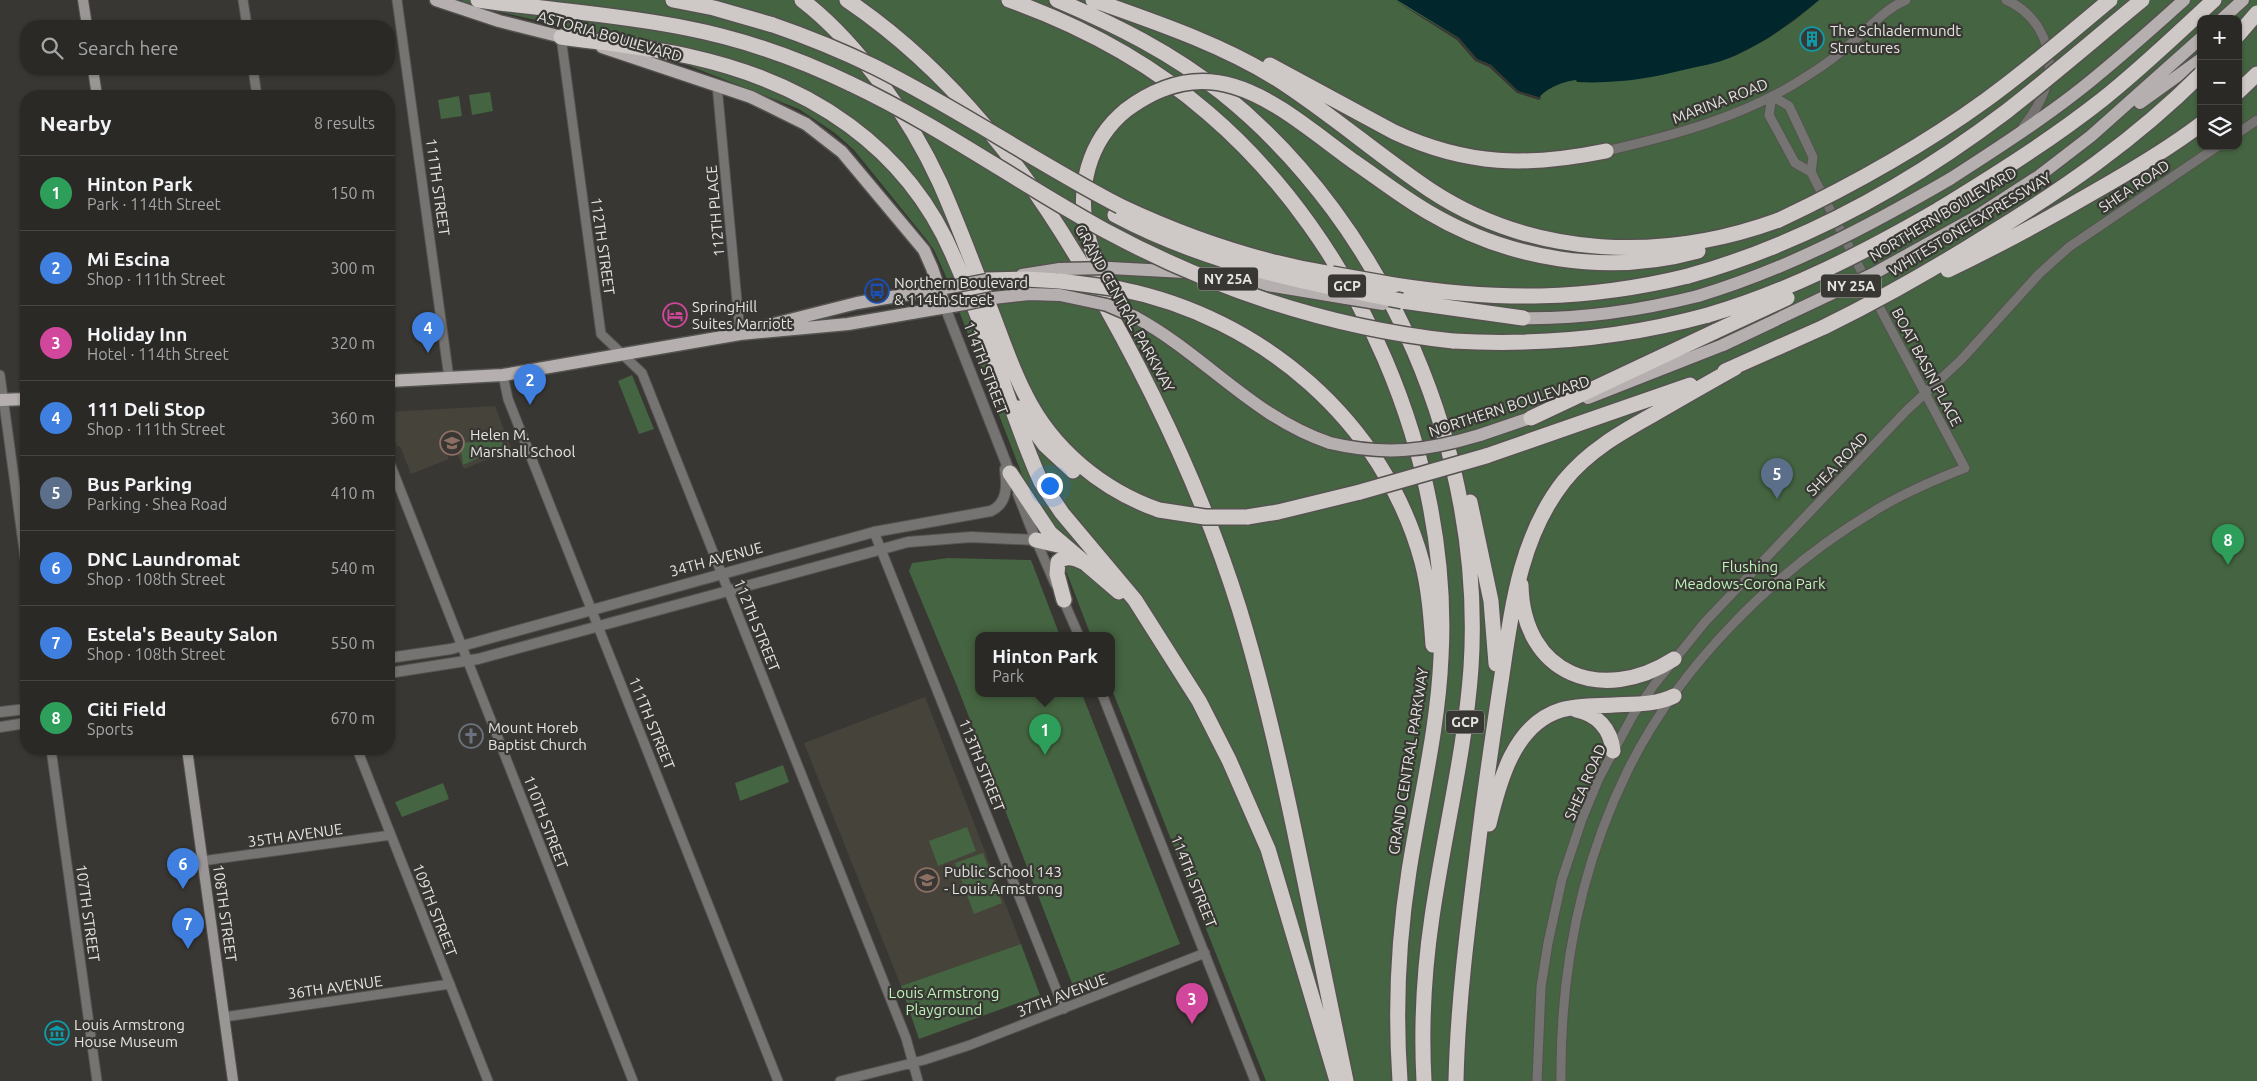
<!DOCTYPE html>
<html lang="en">
<head>
<meta charset="utf-8">
<style>
	:root { --surface:#2a2926; --page:#32312e; --text:#f1f3f6; --muted:#a5a6a7; --line:#464543; --accent:#7dbef9 }
	body { margin:0; font-family:Ubuntu,sans-serif; background:var(--page); color:var(--text) }
	.controls { position:absolute; right:15px; top:15px; display:grid; overflow:hidden; border-radius:10px; box-shadow:0 1px 4px #0004 }
	.controls button { width:45px; height:45px; display:grid; place-items:center; padding:0; border:0; border-bottom:1px solid var(--line); background:var(--surface); color:var(--text); font:25px sans-serif }
	.you { position:absolute; left:1049px; top:485px; width:18px; height:18px; margin:-12px; border:4px solid #fff; border-radius:50%; background:#1a73e8; box-shadow:0 0 0 8px #1a73e833 }
	.badge { display:grid; place-items:center; width:32px; height:32px; border-radius:50%; background:var(--accent); color:#fff; font-size:16px; font-weight:700 }
	.pin { position:absolute; translate:-50% -41px; filter:drop-shadow(0 1px 2px #0008) }
	.pin::after { content:''; position:absolute; top:26px; width:18px; height:15px; background:inherit; clip-path:polygon(0 0,100% 0,50% 100%) }
	.popup { position:absolute; left:975px; top:632px; width:140px; height:65px; box-sizing:border-box; display:grid; place-content:center; border-radius:10px; background:var(--surface); filter:drop-shadow(0 1px 4px #0005); font-size:16px; white-space:nowrap; color:var(--muted) }
	.popup b { font-size:19px; color:var(--text) }
	.popup::after { content:''; position:absolute; left:50%; top:100%; margin-left:-10px; border:10px solid transparent; border-top-color:var(--surface) }
	.list { margin:0; padding:0; list-style:none }
	h2 { display:flex; justify-content:space-between; align-items:center; height:65px; margin:0; padding:0 20px; font-size:21px }
	h2 small { font-size:16px; font-weight:400; color:var(--muted) }
	.list li { display:grid; grid-template-columns:32px 1fr auto; gap:15px; align-items:center; box-sizing:border-box; height:75px; padding:0 20px; border-top:1px solid var(--line) }
	.list b { display:block; font-size:19px; white-space:nowrap }
	.list p { margin:0; font-size:16px; white-space:nowrap; color:var(--muted) }
	.list em { font-size:16px; font-style:normal; color:var(--muted) }
	.icon { flex:none; width:28px; height:28px; fill:none; stroke:currentColor; stroke-width:2; stroke-linecap:round; stroke-linejoin:round }
	.map { position:relative; flex:none; width:2257px; height:1081px; overflow:hidden }
	.search { position:absolute; background:var(--surface); box-shadow:0 1px 4px #0004; left:20px; top:20px; width:375px; height:55px; display:flex; align-items:center; gap:12px; box-sizing:border-box; padding:0 18px; border-radius:20px; color:var(--muted); font-size:19px }
	.panel { position:absolute; background:var(--surface); box-shadow:0 1px 4px #0004; left:20px; top:90px; width:375px; height:665px; border-radius:20px }
	.map>svg:first-child { display:block }
	.built { fill:#46433a }
	.green { fill:#456441; fill-rule:evenodd }
	.water { fill:#01262b }
	.pier { fill:#383733 }
	.lines { fill:none; stroke-linecap:round; stroke-linejoin:round }
	.minor-casing { stroke:#54534f; stroke-width:11 }
	.tertiary-casing { stroke:#54534f; stroke-width:12 }
	.secondary-casing { stroke:#54534f; stroke-width:12 }
	.primary-casing { stroke:#54534f; stroke-width:15 }
	.motorway-casing { stroke:#54534f; stroke-width:18 }
	.minor { stroke:#767473; stroke-width:9 }
	.tertiary { stroke:#767473; stroke-width:10 }
	.secondary { stroke:#9a9695; stroke-width:10 }
	.primary { stroke:#b5b0af; stroke-width:12 }
	.motorway { stroke:#cec8c6; stroke-width:15 }
	.primary-bridge-casing { stroke:#54534f; stroke-width:15; stroke-linecap:butt }
	.motorway-bridge-casing { stroke:#54534f; stroke-width:18; stroke-linecap:butt }
	.primary-bridge { stroke:#b5b0af; stroke-width:12 }
	.motorway-bridge { stroke:#cec8c6; stroke-width:15 }
	.labels { text-anchor:middle; dominant-baseline:central; stroke-width:4.5; stroke-linejoin:round; paint-order:stroke }
	.shield { fill:#383733; stroke:#b0b0ad; stroke-width:1 }
	.shield-label { font-size:14px; font-weight:bold; fill:#e4e4e1 }
	.poi-label { font-size:15px; fill:#e4e4e1; stroke:#383733; text-anchor:start }
	.street-label { font-size:15px; fill:#e4e4e1; stroke:#383733 }
	.park-label { font-size:15px; fill:#bdf4b7; stroke:#383733 }
</style>
</head>
<body>
<div class="map">
<svg width="2257" height="1081" viewBox="0 0 2257 1081">
	<rect width="100%" height="100%" fill="#383733"/>
	<!-- built -->
	<path class="built" d="M 495,406 L 512,450 L 464,469 L 456,451 L 447,454 L 449,459 L 411,474 L 400,446 L 397,446 L 389,426 L 389,412 Z
		M 925,697 L 1021,944 L 901,986 L 804,743 Z"/>
	<!-- green -->
	<path class="green" d="M 462,0 L 1424,0 L 1540,96 L 1547,90 L 1566,81 L 1735,56 L 1767,39 L 1795,20 L 1819,0 L 2257,0 L 2257,1081 L 1266,1081 L 1111,687 L 1111,636 L 1091,636 L 1050,529 L 1026,485 L 944,272 L 934,250 L 926,239 L 854,150 L 835,133 L 799,109 L 624,40 L 465,4 ZM 2201,19 L 2238,19 L 2238,146 L 2201,146 Z
		M 490,92 L 493,111 L 472,115 L 469,95 Z
		M 459,96 L 462,116 L 441,119 L 438,100 Z
		M 632,375 L 654,429 L 639,434 L 618,381 Z
		M 502,440 L 503,447 L 463,465 L 460,443 Z
		M 948,558 L 1031,560 L 1060,636 L 979,636 L 979,694 L 1082,694 L 1180,944 L 1073,986 L 957,686 L 909,571 L 912,563 Z
		M 783,765 L 789,782 L 740,801 L 735,783 Z
		M 443,783 L 449,799 L 402,817 L 395,802 Z
		M 967,827 L 976,851 L 938,866 L 929,841 Z
		M 983,853 L 1002,903 L 974,914 L 955,863 Z
		M 1021,944 L 1040,995 L 919,1039 L 901,986 Z"/>
	<!-- water -->
	<path class="water" d="M 1397,0 L 1819,0 C 1794,21 1767,41 1736,55 C 1722,62 1706,65 1692,68 C 1651,78 1619,84 1577,82 L 1576,80 C 1562,82 1551,86 1540,96 L 1541,98 L 1518,91 L 1491,65 L 1477,59 L 1459,38 Z"/>
	<!-- pier -->
	<path class="pier" d="M 1394,0 L 1459,38 L 1477,59 L 1491,65 L 1518,91 L 1541,98 L 1539,100 L 1517,93 L 1489,67 L 1475,61 L 1457,40 Z"/>
	<g class="lines">
		<!-- minor casing -->
		<g class="minor-casing">
			<path id="minor" d="M 243,0 L 247,26
				M 397,0 L 449,378
				M 2006,0 C 2021,6 2030,15 2038,27 C 2060,63 2047,97 2023,127
				M 561,37 L 601,334 L 642,373 L 906,1038 L 918,1081
				M 253,69 L 257,96
				M 717,85 L 740,334
				M 2238,133 L 2257,120
				M 1606,151 C 1675,135 1747,116 1807,76 C 1825,65 1843,51 1858,37 C 1874,23 1887,8 1906,0
				M 0,375 L 26,565
				M 503,375 L 508,399 L 778,1081
				M 389,461 L 633,1081
				M 874,532 L 1064,1009
				M 1036,540 L 1055,584
				M 1062,597 L 1079,636
				M 1102,694 L 1255,1081
				M 51,749 L 97,1081
				M 357,749 L 488,1081
				M 202,861 L 391,835
				M 224,1017 L 450,984
				M 840,1081 L 924,1060 L 970,1045 L 1205,953
				M 1537,1081 L 1541,987 L 1548,943 L 1562,879 L 1582,819 L 1599,778 L 1633,715 L 1654,685 L 1705,622 L 1906,411 L 1961,360 L 2039,274 L 2069,247 L 2218,146
				M 1561,1081 C 1560,974 1580,868 1627,772 C 1678,667 1776,569 1876,510 C 1904,493 1934,480 1965,468 L 1885,318 L 1811,172 L 1795,163 L 1769,115 L 1772,96 L 1789,106 L 1813,157 L 1811,172"/>
		</g>
		<!-- tertiary casing -->
		<g class="tertiary-casing">
			<path id="tertiary" d="M 945,307 L 1012,478
				M 389,658 L 451,649 L 874,532 L 991,511 C 1008,503 1007,485 1005,469
				M 389,673 L 478,659 L 908,542 L 971,537 L 1036,540 L 1018,494
				M 0,712 L 26,709
				M 0,727 L 26,723"/>
		</g>
		<!-- secondary casing -->
		<g class="secondary-casing">
			<path id="secondary" d="M 83,0 L 87,26
				M 93,69 L 97,96
				M 187,749 L 233,1081"/>
		</g>
		<!-- primary casing -->
		<g class="primary-casing">
			<path id="primary" d="M 436,0 L 499,21 L 570,39
				M 2222,19 L 2243,0
				M 602,47 L 751,97 L 806,124 L 842,152 L 924,250 L 932,268 L 945,307
				M 2140,103 L 2201,59
				M 1950,179 C 1992,152 2034,125 2073,95 C 2112,65 2148,32 2184,0
				M 1974,218 L 2039,176 L 2091,136 L 2201,38
				M 1110,268 L 1185,272
				M 1022,275 L 1060,269
				M 1212,276 L 1346,298
				M 993,298 L 1029,294 L 1060,295
				M 1135,317 C 1204,354 1254,418 1330,443
				M 1513,318 C 1575,320 1638,311 1698,296
				M 766,326 L 857,303 L 956,286
				M 389,381 L 503,375 L 740,334 L 848,324 L 964,304
				M 1588,398 L 1723,345
				M 0,400 L 26,399
				M 1480,435 L 1539,415"/>
		</g>
		<!-- motorway casing -->
		<g class="motorway-casing">
			<path id="motorway" d="M 478,0 C 547,10 618,14 686,28 C 743,39 799,59 851,84
				M 673,0 L 714,8 L 773,25
				M 802,0 C 859,44 910,118 940,183 C 960,228 977,275 995,321 C 1004,345 1013,371 1025,394 C 1052,449 1102,490 1159,510
				M 847,0 C 953,72 1027,170 1090,279 C 1151,384 1203,493 1239,608 C 1264,689 1282,770 1299,853 C 1315,929 1330,1005 1346,1081
				M 1009,0 C 1082,26 1149,62 1208,113 C 1358,241 1452,460 1441,657 C 1438,729 1420,800 1409,871 C 1398,941 1395,1011 1400,1081
				M 1057,0 C 1116,25 1172,53 1222,93 C 1388,226 1485,456 1471,668 C 1465,752 1444,834 1432,917 C 1424,971 1421,1026 1424,1081
				M 1093,0 C 1155,22 1221,44 1277,79 C 1330,113 1378,155 1430,190 C 1535,259 1664,262 1779,220
				M 561,37 C 604,43 649,47 692,57 C 808,83 908,146 955,260 C 972,299 987,340 1002,380 C 1014,414 1026,449 1041,482 L 1062,513 L 1135,600 L 1199,701 L 1229,760 L 1268,849 L 1337,1081
				M 1270,65 L 1394,132 C 1467,166 1528,167 1606,151
				M 2238,92 L 2257,74
				M 1353,161 C 1378,178 1402,197 1428,212 C 1509,260 1607,276 1698,251
				M 1120,206 C 1188,238 1258,262 1332,274
				M 1938,210 C 1995,175 2051,140 2103,99 C 2142,68 2178,33 2214,0
				M 1115,215 C 1186,253 1262,273 1340,289
				M 987,280 L 1026,279 L 1060,281
				M 1394,285 C 1497,301 1586,301 1688,276
				M 1120,289 C 1261,317 1384,421 1422,562 C 1429,589 1431,617 1433,645
				M 1111,298 C 1103,278 1093,258 1088,236 C 1076,190 1088,141 1126,110
				M 1402,301 L 1523,318
				M 1453,341 C 1540,346 1624,338 1708,315
				M 1725,371 L 1824,327
				M 1018,408 L 1045,445 L 1073,471
				M 1531,418 L 1716,331
				M 1486,456 L 1690,385
				M 1010,473 L 1050,533 L 1119,592
				M 1470,502 L 1491,601 L 1496,664
				M 1247,517 L 1278,512 L 1360,492
				M 1036,540 L 1062,546
				M 1521,585 C 1523,675 1602,705 1674,659
				M 1064,600 L 1057,574 L 1058,562 C 1065,555 1075,558 1083,562
				M 1576,710 C 1597,714 1611,729 1613,751
				M 1489,824 C 1499,782 1514,724 1561,710 C 1578,705 1597,706 1614,705 C 1634,704 1656,705 1674,696
				M 1456,1081 C 1458,991 1471,903 1482,814 C 1488,768 1495,721 1502,675 C 1512,607 1520,537 1564,481 C 1589,450 1622,432 1656,413 C 1682,398 1708,383 1735,368"/>
		</g>
		<!-- minor -->
		<use href="#minor" class="minor"/>
		<!-- tertiary -->
		<use href="#tertiary" class="tertiary"/>
		<!-- secondary -->
		<use href="#secondary" class="secondary"/>
		<!-- primary -->
		<use href="#primary" class="primary"/>
		<!-- motorway -->
		<use href="#motorway" class="motorway"/>
		<!-- primary-bridge casing -->
		<g class="primary-bridge-casing">
			<path id="primary-bridge" d="M 1060,269 L 1110,268
				M 956,286 L 987,280
				M 1060,295 L 1107,305 L 1135,317
				M 1698,296 C 1788,269 1869,226 1950,179
				M 1346,298 L 1383,304
				M 964,304 L 993,298
				M 1723,345 L 1873,274 L 1974,218
				M 1330,443 C 1385,456 1427,451 1480,435"/>
		</g>
		<!-- motorway-bridge casing -->
		<g class="motorway-bridge-casing">
			<path id="motorway-bridge" d="M 773,25 C 808,37 842,51 875,67 C 959,109 1037,163 1120,206
				M 2238,35 L 2257,13
				M 851,84 C 940,126 1020,184 1106,231 C 1214,289 1331,328 1453,341
				M 1126,110 C 1216,43 1280,108 1353,161
				M 1779,220 C 1851,186 1921,147 1986,100 C 2029,69 2069,34 2110,0
				M 1948,270 C 1998,246 2046,220 2094,192 C 2131,171 2167,150 2201,124
				M 1332,274 L 1394,285
				M 1688,276 C 1803,244 1912,183 2007,111 C 2053,75 2097,37 2142,0
				M 1060,281 L 1120,289
				M 1340,289 L 1402,301
				M 1708,315 C 1790,291 1865,252 1938,210
				M 1824,327 C 1879,300 1932,270 1983,238 C 2061,191 2136,139 2201,74
				M 1716,331 L 1787,298
				M 1360,492 L 1486,456
				M 1159,510 L 1205,517 L 1247,517"/>
		</g>
		<!-- primary-bridge -->
		<use href="#primary-bridge" class="primary-bridge"/>
		<!-- motorway-bridge -->
		<use href="#motorway-bridge" class="motorway-bridge"/>
	</g>
	<!-- icons -->
	<defs>
		<g id="building-ring" transform="scale(1.25)"><circle r="9.5" fill="#383733" stroke="#0f9aa8" stroke-width="1.5"/><path d="M-4-6H4V6H1V3H-1V6H-4ZM-2.5-4.3h1.7v1.8h-1.7ZM.8-4.3h1.7v1.8H.8ZM-2.5-1h1.7V.8h-1.7ZM.8-1h1.7V.8H.8Z" fill="#0f9aa8"/></g>
		<g id="bus-ring" transform="scale(1.25)"><circle r="9.5" fill="#383733" stroke="#1a4fb4" stroke-width="1.5"/><path d="M-5-6H5V4H4V6H2V4H-2V6H-4V4H-5ZM-3.5-4V0h7V-4ZM-3.5 1.2v1.5H-2V1.2ZM2 1.2v1.5H3.5V1.2Z" fill="#1a4fb4"/></g>
		<g id="hotel-ring" transform="scale(1.25)"><circle r="9.5" fill="#383733" stroke="#d1479c" stroke-width="1.5"/><path d="M-6-4.5h1.5V1H6V5H4.5V3h-9V5H-6ZM-4 0a1.8 1.8 0 1 1 3.6 0ZM.5 0V-2.5h3Q6-2.5 6 0Z" fill="#d1479c"/></g>
		<g id="school-ring" transform="scale(1.25)"><circle r="9.5" fill="#383733" stroke="#8d6e63" stroke-width="1.5"/><path d="M0-5L7-2L0 1L-7-2ZM-4 1L0 2.5L4 1V4Q0 6-4 4Z" fill="#8d6e63"/></g>
		<g id="church-ring" transform="scale(1.25)"><circle r="9.5" fill="#383733" stroke="#6b7280" stroke-width="1.5"/><path d="M-1.2-6h2.4v3.5h3.3v2.4h-3.3V6h-2.4V-.1h-3.3v-2.4h3.3Z" fill="#6b7280"/></g>
		<g id="museum-ring" transform="scale(1.25)"><circle r="9.5" fill="#383733" stroke="#0f9aa8" stroke-width="1.5"/><path d="M0-6L6-3V-2H-6V-3ZM-5-1h2V3h-2ZM-1-1h2V3h-2ZM3-1h2V3H3ZM-6 4H6V6H-6Z" fill="#0f9aa8"/></g>
	</defs>
	<g fill-rule="evenodd">
		<use href="#building-ring" x="1812" y="39"/>
		<use href="#bus-ring" x="877" y="291"/>
		<use href="#hotel-ring" x="675" y="315"/>
		<use href="#school-ring" x="452" y="443"/>
		<use href="#church-ring" x="471" y="736"/>
		<use href="#school-ring" x="927" y="880"/>
		<use href="#museum-ring" x="57" y="1033"/>
	</g>
	<g class="labels">
		<!-- shield labels -->
		<g class="shield">
			<rect x="1198" y="267.5" width="60" height="23" rx="4"/>
			<rect x="1328" y="274.5" width="38" height="23" rx="4"/>
			<rect x="1821" y="274.5" width="60" height="23" rx="4"/>
			<rect x="1446" y="710.5" width="38" height="23" rx="4"/>
		</g>
		<g class="shield-label">
			<text x="1228" y="279">NY 25A</text>
			<text x="1347" y="286">GCP</text>
			<text x="1851" y="286">NY 25A</text>
			<text x="1465" y="722">GCP</text>
		</g>
		<!-- poi labels -->
		<g class="poi-label">
			<text x="1830" y="30">The Schladermundt<tspan x="1830" dy="17">Structures</tspan></text>
			<text x="894" y="282">Northern Boulevard<tspan x="894" dy="17">&amp; 114th Street</tspan></text>
			<text x="692" y="306">SpringHill<tspan x="692" dy="17">Suites Marriott</tspan></text>
			<text x="470" y="434">Helen M.<tspan x="470" dy="17">Marshall School</tspan></text>
			<text x="488" y="727">Mount Horeb<tspan x="488" dy="17">Baptist Church</tspan></text>
			<text x="944" y="871">Public School 143<tspan x="944" dy="17">- Louis Armstrong</tspan></text>
			<text x="74" y="1024">Louis Armstrong<tspan x="74" dy="17">House Museum</tspan></text>
		</g>
		<!-- street labels -->
		<g class="street-label">
			<text transform="translate(610 36) rotate(16)">ASTORIA BOULEVARD</text>
			<text transform="translate(1720 101) rotate(-21)">MARINA ROAD</text>
			<text transform="translate(2134 186) rotate(-34)">SHEA ROAD</text>
			<text transform="translate(438 187) rotate(82)">111TH STREET</text>
			<text transform="translate(715 211) rotate(-95)">112TH PLACE</text>
			<text transform="translate(1943 214) rotate(-31)">NORTHERN BOULEVARD</text>
			<text transform="translate(1970 224) rotate(-31)">WHITESTONE EXPRESSWAY</text>
			<text transform="translate(603 246) rotate(82)">112TH STREET</text>
			<text transform="translate(1125 308) rotate(61)">GRAND CENTRAL PARKWAY</text>
			<text transform="translate(1927 367) rotate(62)">BOAT BASIN PLACE</text>
			<text transform="translate(986 368) rotate(69)">114TH STREET</text>
			<text transform="translate(1509 406) rotate(-18)">NORTHERN BOULEVARD</text>
			<text transform="translate(1837 464) rotate(-46)">SHEA ROAD</text>
			<text transform="translate(716 559) rotate(-15)">34TH AVENUE</text>
			<text transform="translate(757 625) rotate(68)">112TH STREET</text>
			<text transform="translate(652 723) rotate(68)">111TH STREET</text>
			<text transform="translate(1408 761) rotate(-81)">GRAND CENTRAL PARKWAY</text>
			<text transform="translate(982 765) rotate(68)">113TH STREET</text>
			<text transform="translate(1585 782) rotate(-66)">SHEA ROAD</text>
			<text transform="translate(546 822) rotate(69)">110TH STREET</text>
			<text transform="translate(295 835) rotate(-8)">35TH AVENUE</text>
			<text transform="translate(1194 881) rotate(68)">114TH STREET</text>
			<text transform="translate(435 910) rotate(69)">109TH STREET</text>
			<text transform="translate(88 913) rotate(82)">107TH STREET</text>
			<text transform="translate(225 913) rotate(82)">108TH STREET</text>
			<text transform="translate(335 987) rotate(-8)">36TH AVENUE</text>
			<text transform="translate(1062 995) rotate(-21)">37TH AVENUE</text>
		</g>
		<!-- park labels -->
		<g class="park-label">
			<text x="1750" y="566">Flushing<tspan x="1750" dy="17">Meadows-Corona Park</tspan></text>
			<text x="944" y="992">Louis Armstrong<tspan x="944" dy="17">Playground</tspan></text>
		</g>
	</g>
</svg>
<div class="controls">
<button>+</button>
<button>−</button>
<button><svg class="icon" aria-label="layers" viewBox="0 0 24 24"><path d="M12 4l9 5-9 5-9-5zM3 14l9 5 9-5"/></svg></button>
</div>
<div class="you"></div>
<div class="pin badge" style="left:1045px;top:755px;background:#2e9e5b">1</div>
<div class="popup"><b>Hinton Park</b>Park</div>
<div class="pin badge" style="left:530px;top:405px;background:#3f7fe0">2</div>
<div class="pin badge" style="left:1192px;top:1024px;background:#d1479c">3</div>
<div class="pin badge" style="left:428px;top:353px;background:#3f7fe0">4</div>
<div class="pin badge" style="left:1777px;top:499px;background:#5c6f8a">5</div>
<div class="pin badge" style="left:183px;top:889px;background:#3f7fe0">6</div>
<div class="pin badge" style="left:188px;top:949px;background:#3f7fe0">7</div>
<div class="pin badge" style="left:2228px;top:565px;background:#2e9e5b">8</div>
<div class="search"><svg class="icon" aria-label="search" viewBox="0 0 24 24"><circle cx="10" cy="10" r="6"/><path d="M15 15l6 6"/></svg>Search here</div>
<section class="panel">
<h2>Nearby<small>8 results</small></h2>
<ul class="list">
<li><span class="badge" style="background:#2e9e5b">1</span><div><b>Hinton Park</b><p>Park · 114th Street</p></div><em>150 m</em></li>
<li><span class="badge" style="background:#3f7fe0">2</span><div><b>Mi Escina</b><p>Shop · 111th Street</p></div><em>300 m</em></li>
<li><span class="badge" style="background:#d1479c">3</span><div><b>Holiday Inn</b><p>Hotel · 114th Street</p></div><em>320 m</em></li>
<li><span class="badge" style="background:#3f7fe0">4</span><div><b>111 Deli Stop</b><p>Shop · 111th Street</p></div><em>360 m</em></li>
<li><span class="badge" style="background:#5c6f8a">5</span><div><b>Bus Parking</b><p>Parking · Shea Road</p></div><em>410 m</em></li>
<li><span class="badge" style="background:#3f7fe0">6</span><div><b>DNC Laundromat</b><p>Shop · 108th Street</p></div><em>540 m</em></li>
<li><span class="badge" style="background:#3f7fe0">7</span><div><b>Estela's Beauty Salon</b><p>Shop · 108th Street</p></div><em>550 m</em></li>
<li><span class="badge" style="background:#2e9e5b">8</span><div><b>Citi Field</b><p>Sports</p></div><em>670 m</em></li>
</ul>
</section>
</div>
</body>
</html>
